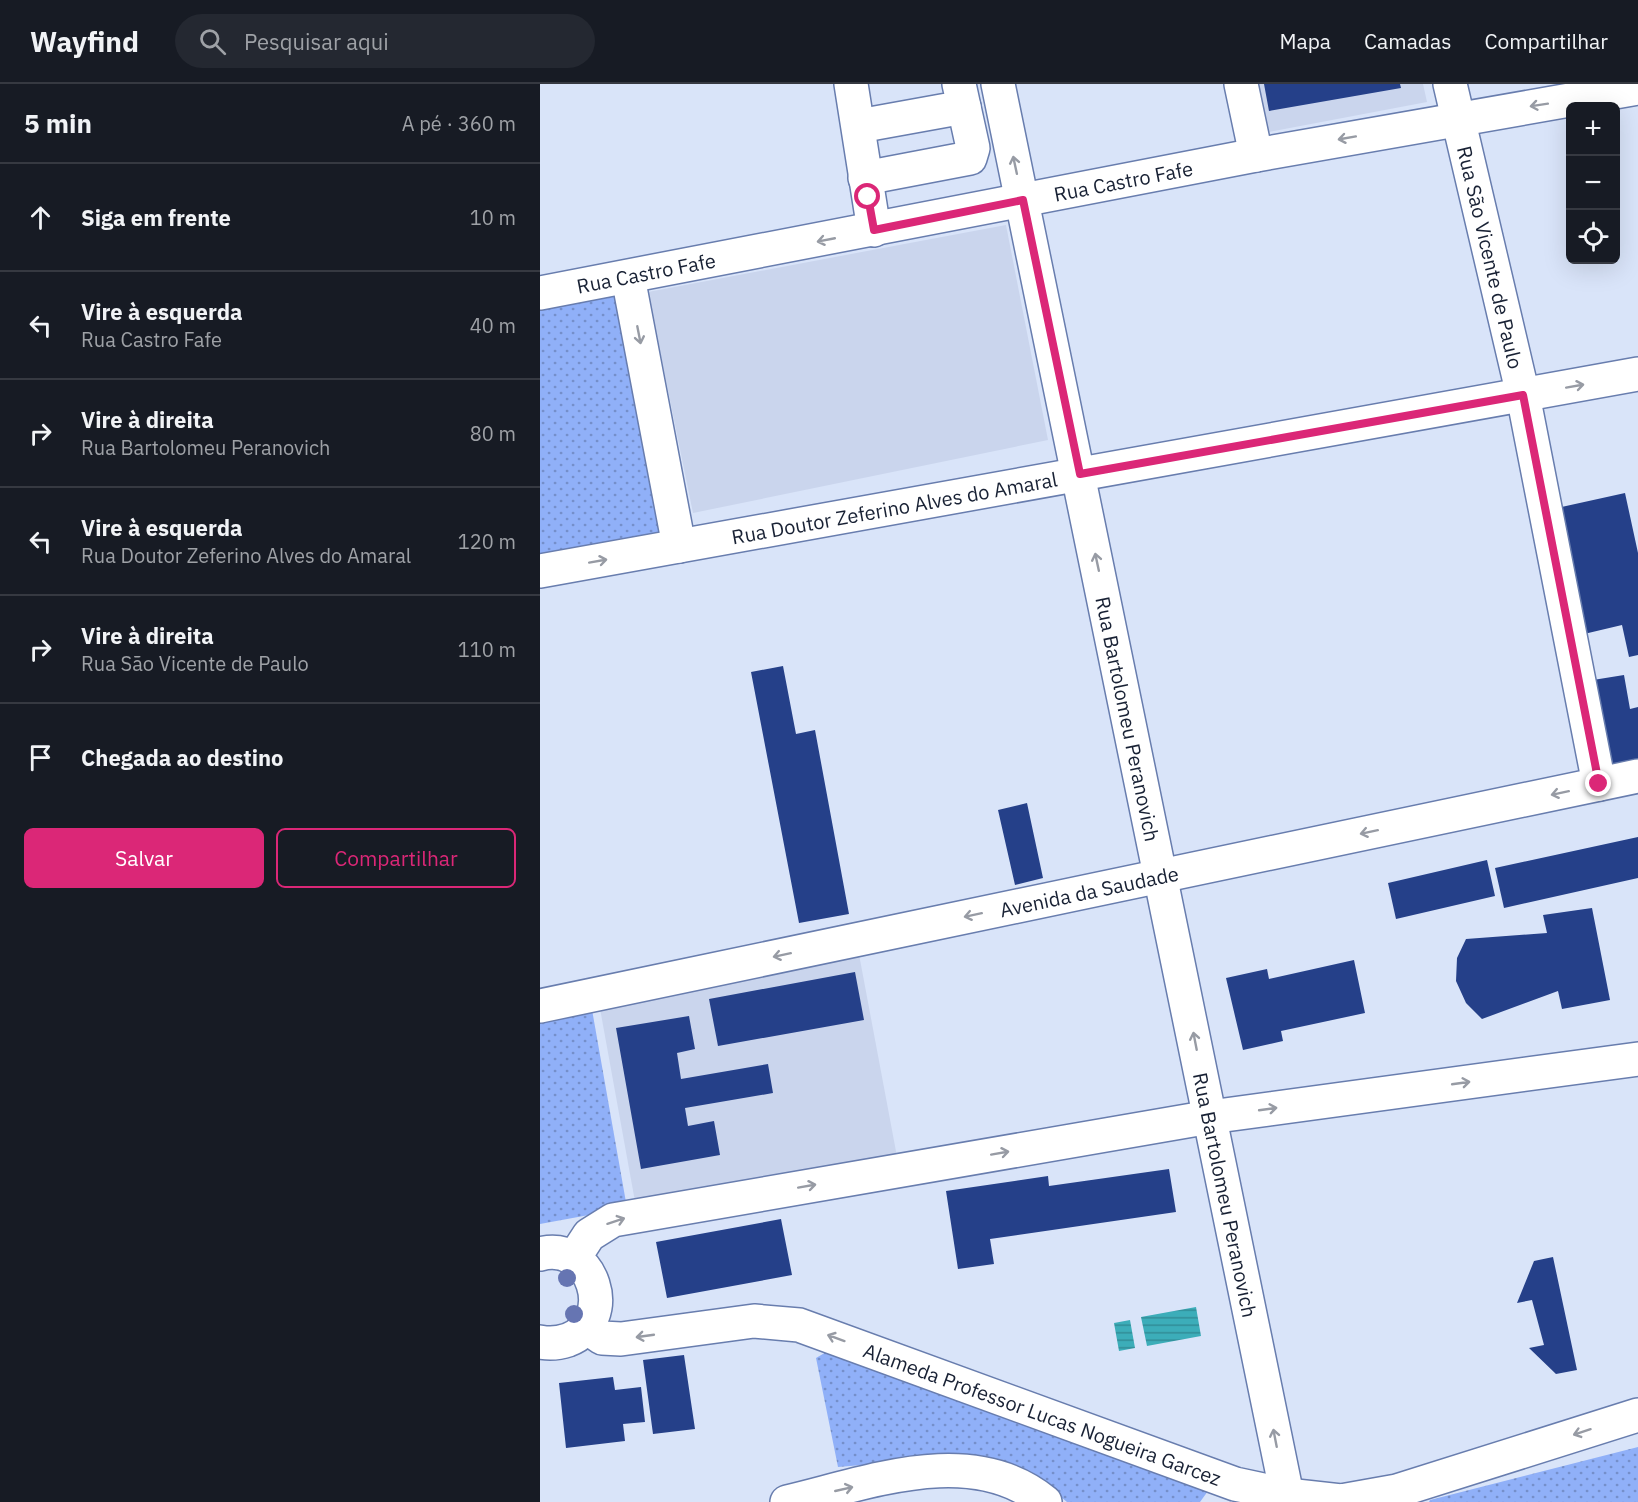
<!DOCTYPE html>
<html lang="pt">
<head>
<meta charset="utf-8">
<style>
	:root { --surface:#171b24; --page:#242831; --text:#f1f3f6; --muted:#9ea1a6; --line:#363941; --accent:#db2777 }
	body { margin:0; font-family:"IBM Plex Sans",sans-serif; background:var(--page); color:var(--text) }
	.controls { position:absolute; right:18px; top:18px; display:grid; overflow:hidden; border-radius:9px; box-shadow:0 6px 24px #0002 }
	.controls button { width:54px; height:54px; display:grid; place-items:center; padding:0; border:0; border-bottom:2px solid var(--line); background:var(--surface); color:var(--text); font:30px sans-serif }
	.stop { position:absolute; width:18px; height:18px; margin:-14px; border:4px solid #db2777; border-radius:50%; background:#fff }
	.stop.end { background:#db2777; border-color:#fff; box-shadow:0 2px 6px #0008 }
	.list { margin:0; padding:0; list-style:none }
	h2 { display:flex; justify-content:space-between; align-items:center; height:78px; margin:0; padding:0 24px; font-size:26px }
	h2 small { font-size:20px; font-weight:400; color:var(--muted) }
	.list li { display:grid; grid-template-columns:39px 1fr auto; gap:18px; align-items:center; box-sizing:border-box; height:108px; padding:0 24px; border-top:2px solid var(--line) }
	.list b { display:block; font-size:22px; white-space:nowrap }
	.list p { margin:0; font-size:20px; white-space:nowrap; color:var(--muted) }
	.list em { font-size:20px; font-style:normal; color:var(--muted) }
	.actions { display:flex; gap:12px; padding:18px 24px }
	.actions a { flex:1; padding:14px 0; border:2px solid var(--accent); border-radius:9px; text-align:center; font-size:21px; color:var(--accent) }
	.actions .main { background:var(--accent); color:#fff }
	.icon { flex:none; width:33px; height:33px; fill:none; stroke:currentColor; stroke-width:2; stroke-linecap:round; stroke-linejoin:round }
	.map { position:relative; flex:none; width:1098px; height:1418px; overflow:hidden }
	header { display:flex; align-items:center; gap:36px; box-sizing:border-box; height:84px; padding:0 30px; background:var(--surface); border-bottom:2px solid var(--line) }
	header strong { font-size:28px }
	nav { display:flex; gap:33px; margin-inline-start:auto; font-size:21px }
	.search { width:420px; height:54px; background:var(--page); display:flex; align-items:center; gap:15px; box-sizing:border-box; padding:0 21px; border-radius:33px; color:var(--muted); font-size:22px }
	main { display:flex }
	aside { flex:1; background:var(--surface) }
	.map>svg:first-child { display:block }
	.built { fill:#cad5ed }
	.green { fill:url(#green-dots) }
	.water { fill:url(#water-rules) }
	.building { fill:#254089 }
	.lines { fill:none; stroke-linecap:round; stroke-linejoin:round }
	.minor-casing { stroke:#687dae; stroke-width:36 }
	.major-casing { stroke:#687dae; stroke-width:36 }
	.minor { stroke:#fff; stroke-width:33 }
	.major { stroke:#fff; stroke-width:33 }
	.tree { fill:#6675b2 }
	.oneway { stroke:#979ba4 }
	.route { stroke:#db2777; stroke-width:8 }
	.labels { text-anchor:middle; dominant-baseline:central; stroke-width:6; stroke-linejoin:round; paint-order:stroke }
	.street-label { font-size:20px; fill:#182134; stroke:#ebf1fc }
</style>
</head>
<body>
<header>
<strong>Wayfind</strong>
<div class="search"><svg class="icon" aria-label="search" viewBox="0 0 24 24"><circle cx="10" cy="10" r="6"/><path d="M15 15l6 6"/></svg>Pesquisar aqui</div>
<nav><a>Mapa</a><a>Camadas</a><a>Compartilhar</a></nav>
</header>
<main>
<aside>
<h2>5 min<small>A pé · 360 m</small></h2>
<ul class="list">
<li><svg class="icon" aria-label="ahead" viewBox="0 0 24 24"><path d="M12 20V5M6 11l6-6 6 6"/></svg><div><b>Siga em frente</b></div><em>10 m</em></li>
<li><svg class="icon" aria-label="left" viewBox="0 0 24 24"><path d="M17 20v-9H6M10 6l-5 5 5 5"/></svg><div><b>Vire à esquerda</b><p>Rua Castro Fafe</p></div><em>40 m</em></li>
<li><svg class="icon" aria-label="right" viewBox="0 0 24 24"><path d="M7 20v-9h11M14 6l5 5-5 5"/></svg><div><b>Vire à direita</b><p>Rua Bartolomeu Peranovich</p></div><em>80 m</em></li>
<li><svg class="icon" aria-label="left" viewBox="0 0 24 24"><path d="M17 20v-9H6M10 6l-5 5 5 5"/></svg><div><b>Vire à esquerda</b><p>Rua Doutor Zeferino Alves do Amaral</p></div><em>120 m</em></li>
<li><svg class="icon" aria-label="right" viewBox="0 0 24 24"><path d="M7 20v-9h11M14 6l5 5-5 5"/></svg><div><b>Vire à direita</b><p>Rua São Vicente de Paulo</p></div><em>110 m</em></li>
<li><svg class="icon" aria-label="arrive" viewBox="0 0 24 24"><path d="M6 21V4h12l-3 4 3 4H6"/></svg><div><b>Chegada ao destino</b></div></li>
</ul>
<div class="actions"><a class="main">Salvar</a><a>Compartilhar</a></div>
</aside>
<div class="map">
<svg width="1098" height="1418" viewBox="0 0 1098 1418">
	<defs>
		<pattern id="green-dots" width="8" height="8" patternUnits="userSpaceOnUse" patternTransform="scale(1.5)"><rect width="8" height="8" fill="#90b0f8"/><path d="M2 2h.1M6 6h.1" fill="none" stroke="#758fca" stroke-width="1.8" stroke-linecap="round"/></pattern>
		<pattern id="water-rules" width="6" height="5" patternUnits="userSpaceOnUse" patternTransform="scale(1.5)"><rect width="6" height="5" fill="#3cadb9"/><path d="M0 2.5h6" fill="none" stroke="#318c97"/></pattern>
	</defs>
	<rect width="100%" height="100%" fill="#d9e4f9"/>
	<!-- built -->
	<path class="built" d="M 718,0 L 883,0 L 887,18 L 729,48 Z
		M 466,141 L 508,356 L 153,429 L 108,208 Z
		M 318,865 L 358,1078 L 96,1123 L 59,919 Z"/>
	<!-- green -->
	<path class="green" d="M 82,200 L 129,449 L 0,474 L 0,214 Z
		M 51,920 L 87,1124 L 0,1140 L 0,930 Z
		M 288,1267 L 668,1407 L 660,1418 L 527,1418 L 499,1395 L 440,1371 L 298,1383 L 276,1274 Z
		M 1098,1363 L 1098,1418 L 889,1418 L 890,1416 Z"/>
	<!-- water -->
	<path class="water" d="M 656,1223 L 661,1252 L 607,1262 L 601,1233 Z
		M 590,1236 L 595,1264 L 579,1267 L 574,1239 Z"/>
	<!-- building -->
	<path class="building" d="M 724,0 L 860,0 L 861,4 L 729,27 Z
		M 1085,409 L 1098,469 L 1098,571 L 1089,573 L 1082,541 L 1044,550 L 1017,424 Z
		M 243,582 L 256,650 L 275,646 L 309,830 L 259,839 L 211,588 Z
		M 1084,591 L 1090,625 L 1098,623 L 1098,681 L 1072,685 L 1053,596 Z
		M 487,719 L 503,794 L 475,801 L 458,726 Z
		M 1098,753 L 1098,794 L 964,824 L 955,784 Z
		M 947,776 L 955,812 L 856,835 L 848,799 Z
		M 1052,824 L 1070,916 L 1022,925 L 1018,907 L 942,935 L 926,919 L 916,897 L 917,874 L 926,855 L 1007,849 L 1003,831 Z
		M 814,876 L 825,929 L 741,947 L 743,957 L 703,966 L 686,894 L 727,885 L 729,895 Z
		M 315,888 L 324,936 L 178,962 L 169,915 Z
		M 149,932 L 155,965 L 137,969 L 141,995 L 228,980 L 233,1009 L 145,1024 L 148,1042 L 174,1037 L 180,1071 L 101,1085 L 76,944 Z
		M 629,1085 L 636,1128 L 450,1155 L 454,1180 L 418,1185 L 406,1107 L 508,1092 L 509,1102 Z
		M 241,1135 L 252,1191 L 127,1214 L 116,1158 Z
		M 1013,1173 L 1037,1286 L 1016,1290 L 989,1264 L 1004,1261 L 992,1216 L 977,1219 L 994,1177 Z
		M 144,1271 L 155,1345 L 113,1350 L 103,1276 Z
		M 73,1293 L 75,1306 L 101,1303 L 105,1338 L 83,1340 L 85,1357 L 26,1364 L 19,1299 Z"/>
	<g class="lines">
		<!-- minor casing -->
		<g class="minor-casing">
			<g id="minor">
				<path d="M 311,0 L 334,146"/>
				<path id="s1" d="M 458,0 L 747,1411"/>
				<path d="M 701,0 L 716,71"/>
				<path id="s2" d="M 910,0 L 983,311 L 1059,700"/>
				<path d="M 319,42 L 424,23 L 419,0"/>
				<path d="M 325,94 L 430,74 L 433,64 L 424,23"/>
				<path d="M 88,193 L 139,462"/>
				<path id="s3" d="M 0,209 L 716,71 L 1098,4"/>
				<path id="s4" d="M 0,487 L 1098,290"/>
				<path d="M 0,1170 C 53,1156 79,1236 28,1256 C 19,1259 9,1260 0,1258"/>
				<path d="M 34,1174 L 49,1151 L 73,1136 L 670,1033 L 1098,975"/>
				<path id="s5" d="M 46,1243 L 62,1254 L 81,1255 L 214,1237 L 259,1241 L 695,1400 L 747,1411 L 801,1417 L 857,1407 L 1098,1331"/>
				<path d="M 247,1418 C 328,1399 432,1358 505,1418"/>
			</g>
		</g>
		<!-- major casing -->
		<g class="major-casing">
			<g id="major">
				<path id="s6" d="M 0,922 L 1098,692"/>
			</g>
		</g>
		<!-- minor -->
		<use href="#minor" class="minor"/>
		<!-- major -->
		<use href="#major" class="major"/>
	</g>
	<!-- trees -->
	<g class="tree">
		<circle cx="27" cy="1194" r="9"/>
		<circle cx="34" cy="1230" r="9"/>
	</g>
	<!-- one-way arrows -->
	<defs><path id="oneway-shaft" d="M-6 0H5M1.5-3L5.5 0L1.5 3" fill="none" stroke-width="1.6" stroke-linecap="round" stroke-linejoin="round" transform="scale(1.5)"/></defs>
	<g class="oneway">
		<use href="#oneway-shaft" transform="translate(999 21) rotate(171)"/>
		<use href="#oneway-shaft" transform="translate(807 54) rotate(170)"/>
		<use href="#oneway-shaft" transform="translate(475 81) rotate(-102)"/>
		<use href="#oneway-shaft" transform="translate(286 156) rotate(169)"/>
		<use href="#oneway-shaft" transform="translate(99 251) rotate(79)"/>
		<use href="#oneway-shaft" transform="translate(1035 302) rotate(-10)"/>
		<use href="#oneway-shaft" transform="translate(58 477) rotate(-10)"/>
		<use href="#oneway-shaft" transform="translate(557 478) rotate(-102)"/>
		<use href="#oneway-shaft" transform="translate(1020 709) rotate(168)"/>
		<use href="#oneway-shaft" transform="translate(829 748) rotate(168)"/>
		<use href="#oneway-shaft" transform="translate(433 831) rotate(168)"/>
		<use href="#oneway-shaft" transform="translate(242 871) rotate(168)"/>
		<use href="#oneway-shaft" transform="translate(655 957) rotate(-101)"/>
		<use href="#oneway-shaft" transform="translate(921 999) rotate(-8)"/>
		<use href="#oneway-shaft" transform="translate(728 1025) rotate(-8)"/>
		<use href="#oneway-shaft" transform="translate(460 1069) rotate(-10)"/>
		<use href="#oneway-shaft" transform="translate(267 1102) rotate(-10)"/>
		<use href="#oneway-shaft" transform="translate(76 1137) rotate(-18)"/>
		<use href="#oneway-shaft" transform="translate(105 1252) rotate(172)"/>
		<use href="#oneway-shaft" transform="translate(296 1254) rotate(-160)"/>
		<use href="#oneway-shaft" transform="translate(1042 1348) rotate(162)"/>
		<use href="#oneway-shaft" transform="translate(735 1354) rotate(-101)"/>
		<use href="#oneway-shaft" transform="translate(304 1405) rotate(-13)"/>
	</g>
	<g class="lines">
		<!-- route -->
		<path class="route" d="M 328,113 L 334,146 L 483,116 L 540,390 L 983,311 L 1059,700"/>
	</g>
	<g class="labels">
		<!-- street labels -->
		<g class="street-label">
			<text stroke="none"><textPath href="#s3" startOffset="594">Rua Castro Fafe</textPath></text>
			<text stroke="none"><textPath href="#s2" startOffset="178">Rua São Vicente de Paulo</textPath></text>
			<text stroke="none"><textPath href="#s3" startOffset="108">Rua Castro Fafe</textPath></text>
			<text stroke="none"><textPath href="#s4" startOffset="360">Rua Doutor Zeferino Alves do Amaral</textPath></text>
			<text stroke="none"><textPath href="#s1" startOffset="648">Rua Bartolomeu Peranovich</textPath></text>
			<text stroke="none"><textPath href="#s6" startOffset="561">Avenida da Saudade</textPath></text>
			<text stroke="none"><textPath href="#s1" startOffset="1134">Rua Bartolomeu Peranovich</textPath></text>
			<text stroke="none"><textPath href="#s5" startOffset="477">Alameda Professor Lucas Nogueira Garcez</textPath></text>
		</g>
	</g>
</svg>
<div class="controls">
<button>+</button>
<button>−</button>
<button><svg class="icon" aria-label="locate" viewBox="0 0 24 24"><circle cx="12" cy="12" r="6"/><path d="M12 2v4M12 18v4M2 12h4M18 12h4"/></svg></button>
</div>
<div class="stop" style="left:328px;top:113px"></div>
<div class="stop end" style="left:1059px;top:700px"></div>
</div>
</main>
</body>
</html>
